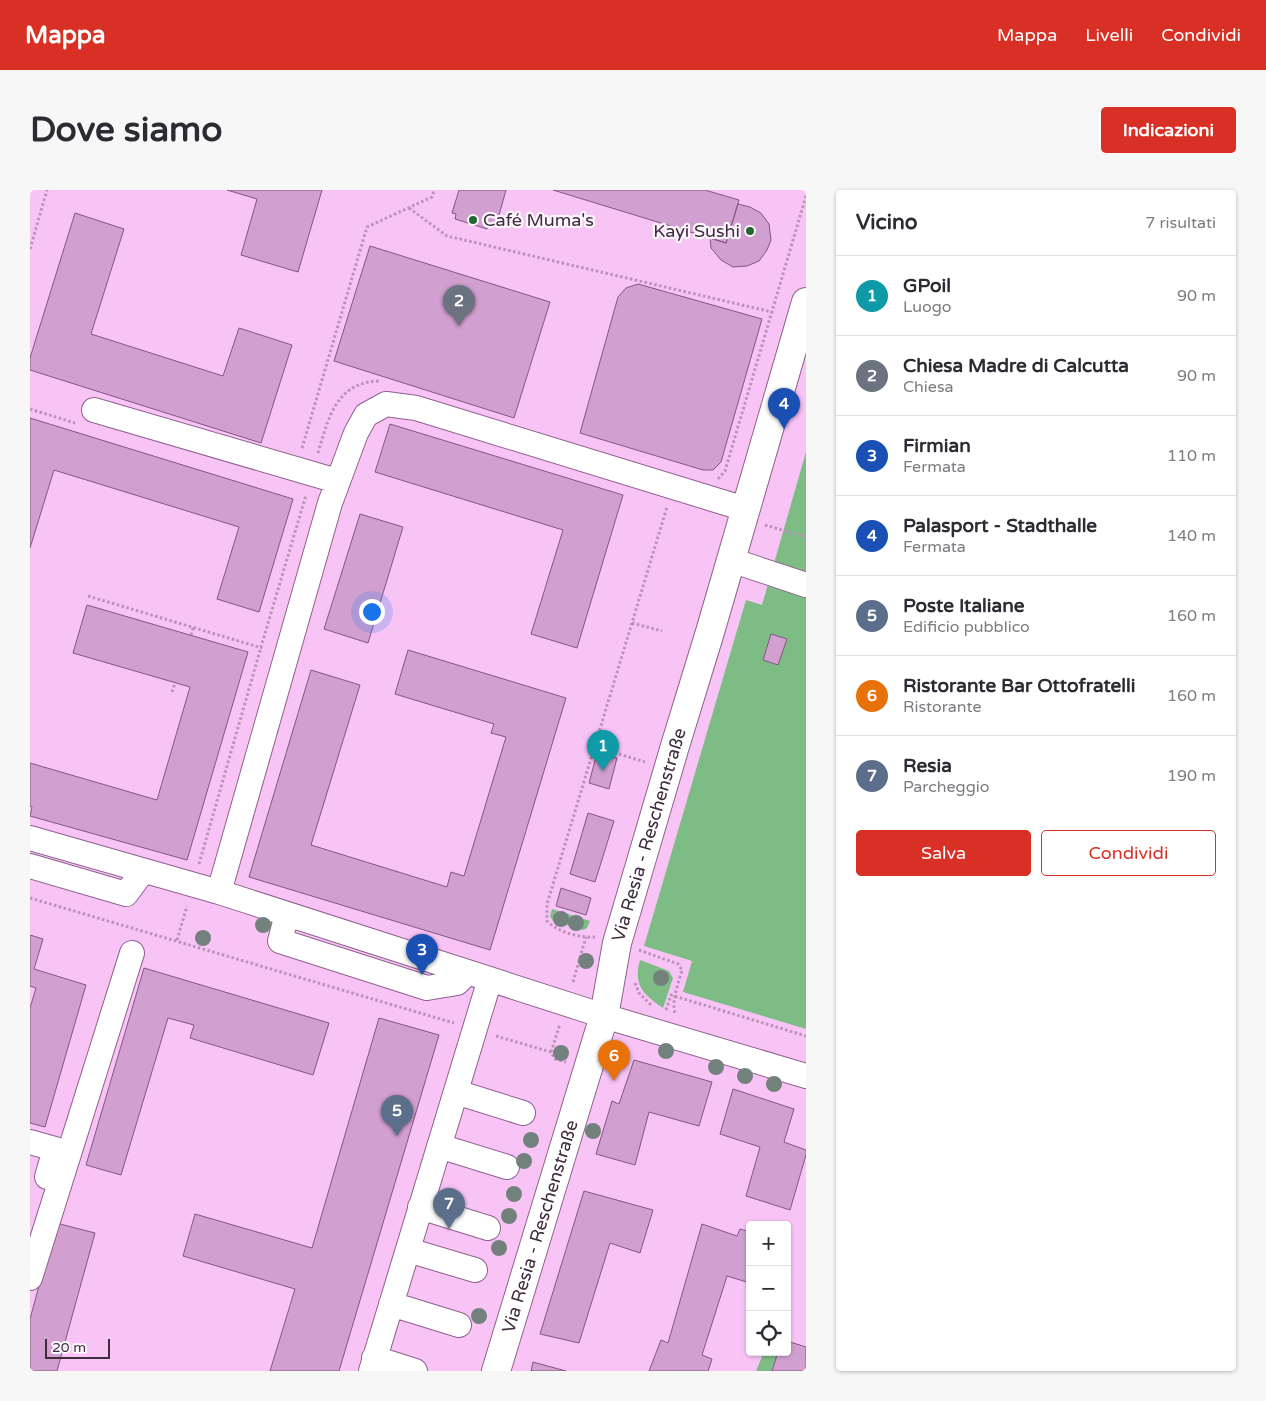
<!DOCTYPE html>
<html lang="it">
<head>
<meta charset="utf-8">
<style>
	:root { --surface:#fff; --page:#f7f7f7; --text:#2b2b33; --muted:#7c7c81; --line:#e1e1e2; --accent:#d93025 }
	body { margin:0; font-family:"Varela Round",sans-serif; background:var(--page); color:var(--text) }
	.controls { position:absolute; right:15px; bottom:15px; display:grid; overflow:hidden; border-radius:5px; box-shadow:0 1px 4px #0004 }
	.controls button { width:45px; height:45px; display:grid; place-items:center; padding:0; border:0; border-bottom:1px solid var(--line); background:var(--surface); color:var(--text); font:25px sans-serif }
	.scale { position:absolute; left:15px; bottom:12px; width:65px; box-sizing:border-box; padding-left:5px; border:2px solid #402c3f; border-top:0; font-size:14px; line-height:18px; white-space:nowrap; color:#402c3f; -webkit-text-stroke:4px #fcf7fc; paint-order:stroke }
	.you { position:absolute; left:341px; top:421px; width:18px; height:18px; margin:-12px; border:4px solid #fff; border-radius:50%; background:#1a73e8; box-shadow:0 0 0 8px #1a73e833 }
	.badge { display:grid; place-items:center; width:32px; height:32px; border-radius:50%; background:var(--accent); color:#fff; font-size:16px; font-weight:700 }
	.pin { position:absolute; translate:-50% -41px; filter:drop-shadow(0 1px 2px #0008) }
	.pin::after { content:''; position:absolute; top:26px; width:18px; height:15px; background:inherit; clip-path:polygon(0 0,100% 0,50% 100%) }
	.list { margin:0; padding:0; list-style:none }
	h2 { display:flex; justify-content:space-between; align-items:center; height:65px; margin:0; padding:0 20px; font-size:21px }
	h2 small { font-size:16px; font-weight:400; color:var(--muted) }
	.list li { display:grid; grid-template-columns:32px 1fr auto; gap:15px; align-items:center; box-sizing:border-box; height:80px; padding:0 20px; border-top:1px solid var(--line) }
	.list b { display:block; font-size:19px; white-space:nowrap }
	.list p { margin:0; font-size:16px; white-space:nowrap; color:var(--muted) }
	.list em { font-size:16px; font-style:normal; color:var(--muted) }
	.actions { display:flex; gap:10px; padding:15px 20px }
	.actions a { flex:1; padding:11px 0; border:1px solid var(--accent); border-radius:5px; text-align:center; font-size:18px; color:var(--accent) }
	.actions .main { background:var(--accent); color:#fff }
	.icon { flex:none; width:28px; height:28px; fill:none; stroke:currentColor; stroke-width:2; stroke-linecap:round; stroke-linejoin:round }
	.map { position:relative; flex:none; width:776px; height:1181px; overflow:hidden; border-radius:5px }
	header { display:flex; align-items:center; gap:30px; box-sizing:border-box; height:70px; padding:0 25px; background:var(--accent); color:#fff }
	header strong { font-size:24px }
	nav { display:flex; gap:28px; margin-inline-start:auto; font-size:18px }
	.intro { display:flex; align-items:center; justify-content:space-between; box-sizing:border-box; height:120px; padding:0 30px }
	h1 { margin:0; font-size:35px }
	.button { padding:12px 22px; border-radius:5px; background:var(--accent); color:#fff; font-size:18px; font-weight:700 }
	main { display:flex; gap:30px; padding:0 30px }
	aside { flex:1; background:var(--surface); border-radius:5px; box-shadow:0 1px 4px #0004 }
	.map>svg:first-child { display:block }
	.green { fill:#7ebc86 }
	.building { fill:#d2a0d0; stroke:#845682 }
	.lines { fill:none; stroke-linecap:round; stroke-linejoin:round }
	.minor-casing { stroke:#8f618e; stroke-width:26 }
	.major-casing { stroke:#8f618e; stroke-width:30 }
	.path { stroke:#bb92b9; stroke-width:3; stroke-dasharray:2.5 2.5; stroke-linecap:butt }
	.minor { stroke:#fff; stroke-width:24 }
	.major { stroke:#fff; stroke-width:28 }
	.tree { fill:#73817d }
	.poi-dot { fill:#226631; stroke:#fcf7fc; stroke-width:2 }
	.labels { text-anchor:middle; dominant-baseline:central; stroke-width:4.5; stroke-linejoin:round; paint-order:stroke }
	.poi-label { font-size:18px; fill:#402c3f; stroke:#fcf7fc; text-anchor:start }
	.street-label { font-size:18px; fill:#402c3f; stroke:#fcf7fc }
</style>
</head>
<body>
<header>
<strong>Mappa</strong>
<nav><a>Mappa</a><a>Livelli</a><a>Condividi</a></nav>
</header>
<div class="intro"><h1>Dove siamo</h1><a class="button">Indicazioni</a></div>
<main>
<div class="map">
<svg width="776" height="1181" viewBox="0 0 776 1181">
	<rect width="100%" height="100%" fill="#f8c4f6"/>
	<!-- green -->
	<path class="green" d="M 776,262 L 776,839 L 653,802 L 662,771 L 614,756 L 716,410 L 732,415 Z
		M 522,719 L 560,731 L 557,738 L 553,740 L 523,731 L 520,726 Z
		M 610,770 L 639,781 L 643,788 L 633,818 C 613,804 603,795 610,770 Z
		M 734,1162 L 748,1162 L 742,1181 L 726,1181 Z"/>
	<!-- building -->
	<path class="building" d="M 197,0 L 292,0 L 268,82 L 211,65 L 227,9 Z
		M 429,0 L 476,0 L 466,36 L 458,34 L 457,39 L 425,29 L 426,24 L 422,23 Z
		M 523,0 L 675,0 L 709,10 L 696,53 Z
		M 708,14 L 720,17 L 731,23 L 739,34 L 741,50 L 737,60 L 729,71 L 717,76 L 703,77 L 691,70 L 681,58 L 680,48 L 696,53 Z
		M 45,23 L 94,39 L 61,144 L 193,186 L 209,138 L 262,155 L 231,253 L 0,180 L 0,168 Z
		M 340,56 L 520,112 L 484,228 L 304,171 Z
		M 608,94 L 732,129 L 691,272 L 683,280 L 673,280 L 550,243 L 588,107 L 596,98 Z
		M 0,228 L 263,309 L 229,422 L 187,409 L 209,337 L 24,280 L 0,358 Z
		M 360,234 L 593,305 L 547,458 L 501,444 L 533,340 L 345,282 Z
		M 330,324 L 373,337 L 338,453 L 294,439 Z
		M 57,415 L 218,462 L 157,670 L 0,626 L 2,617 L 0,616 L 0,573 L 127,610 L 160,497 L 43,463 Z
		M 741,444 L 757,449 L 748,475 L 733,470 Z
		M 378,460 L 536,508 L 460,760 L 219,687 L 281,480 L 330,495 L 281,655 L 417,697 L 421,682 L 434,686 L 476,547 L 461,543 L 464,534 L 365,504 Z
		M 567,563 L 587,568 L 579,599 L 559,593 Z
		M 558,623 L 584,631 L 565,692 L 540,684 Z
		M 531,698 L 561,708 L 556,725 L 526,716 Z
		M 0,745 L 13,749 L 4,779 L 56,795 L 15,937 L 0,933 L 0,818 L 6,798 L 0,796 Z
		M 114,778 L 299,833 L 283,885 L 160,848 L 164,835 L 138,828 L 91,985 L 56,975 Z
		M 349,828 L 409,845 L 309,1181 L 240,1181 L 265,1099 L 153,1066 L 165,1024 L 282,1058 Z
		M 604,870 L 682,892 L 669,936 L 619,922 L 605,975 L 566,964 L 582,911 L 589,914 Z
		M 703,899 L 764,919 L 754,952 L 776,960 L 776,965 L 760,1020 L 716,1006 L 730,957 L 690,944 Z
		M 554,1001 L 623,1020 L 610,1063 L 580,1053 L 549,1153 L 510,1144 Z
		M 26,1033 L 65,1043 L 27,1181 L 0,1181 L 0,1129 Z
		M 672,1034 L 707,1046 L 710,1039 L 720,1042 L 720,1093 L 697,1086 L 672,1165 L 682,1169 L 678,1181 L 619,1181 L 631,1150 L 638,1153 Z
		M 757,1151 L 776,1157 L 776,1181 L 742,1181 L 748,1162 L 757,1162 Z
		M 503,1172 L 536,1181 L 501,1181 Z"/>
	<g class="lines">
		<!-- minor casing -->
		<g class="minor-casing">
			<path id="minor" d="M 64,220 L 307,291
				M 701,370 L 776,395
				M 0,648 L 189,702 L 574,826 L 776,886
				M 0,676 L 96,704 L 113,681
				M 189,702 L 300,313 L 326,243 L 336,225 L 356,214 L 386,218 L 715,319
				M 257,724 L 250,751 L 397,798 L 427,793 L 438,782
				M 426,902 L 493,923
				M 0,952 L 25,959 L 17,987
				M 409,956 L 477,977
				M 390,1017 L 458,1038
				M 378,1060 L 445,1080
				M 0,1088 L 102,763
				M 361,1114 L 429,1135
				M 344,1168 L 385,1181
				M 341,1181 L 460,789"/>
		</g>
		<!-- major casing -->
		<g class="major-casing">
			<g id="major">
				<path id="s1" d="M 466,1181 L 574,826 L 587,753 L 645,556 L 680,442 L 776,112"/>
			</g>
		</g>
		<!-- path -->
		<path class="path" d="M 379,18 L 417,46 L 742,122
			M 0,59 L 17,0
			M 0,219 L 45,233
			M 272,258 L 337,37 L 402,7 L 404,0
			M 288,263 C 298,229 306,192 349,191
			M 688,289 L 695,281 L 776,6
			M 735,335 L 776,347
			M 58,406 L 232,458
			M 602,433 L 632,441
			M 161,445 L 163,438
			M 142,502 L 145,493
			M 565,557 L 615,572
			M 169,674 L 231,457 L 276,305
			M 0,708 L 424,833
			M 565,747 C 549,748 528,742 517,731 L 517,714 L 637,317
			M 147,750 L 157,716
			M 609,760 L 648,774 L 652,780 C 649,792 641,811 645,823
			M 543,792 L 556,747
			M 605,793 L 609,803 L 622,816
			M 636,820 L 641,805 L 776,846
			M 466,846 L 521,862 L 525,869 L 536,872
			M 521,862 L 530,834"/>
		<!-- minor -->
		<use href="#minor" class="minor"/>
		<!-- major -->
		<use href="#major" class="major"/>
	</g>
	<!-- trees -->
	<g class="tree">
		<circle cx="531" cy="729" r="8"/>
		<circle cx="546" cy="733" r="8"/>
		<circle cx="233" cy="735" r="8"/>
		<circle cx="173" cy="748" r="8"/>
		<circle cx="556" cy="771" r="8"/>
		<circle cx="631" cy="788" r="8"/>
		<circle cx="636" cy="861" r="8"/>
		<circle cx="531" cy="863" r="8"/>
		<circle cx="686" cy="877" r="8"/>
		<circle cx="715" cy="886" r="8"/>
		<circle cx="744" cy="894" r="8"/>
		<circle cx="563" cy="941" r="8"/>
		<circle cx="501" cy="950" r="8"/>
		<circle cx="494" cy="971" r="8"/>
		<circle cx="484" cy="1004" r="8"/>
		<circle cx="479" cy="1026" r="8"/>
		<circle cx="469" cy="1058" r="8"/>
		<circle cx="449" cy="1126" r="8"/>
	</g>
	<!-- markers -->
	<g class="poi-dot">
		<circle cx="443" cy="30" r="5"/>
		<circle cx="720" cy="41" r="5"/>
	</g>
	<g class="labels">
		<!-- poi labels -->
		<g class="poi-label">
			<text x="453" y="30">Café Muma's</text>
			<text x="710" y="41" text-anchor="end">Kayi Sushi</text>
		</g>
		<!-- street labels -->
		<g class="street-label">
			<text stroke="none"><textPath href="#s1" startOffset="558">Via Resia - Reschenstraße</textPath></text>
			<text stroke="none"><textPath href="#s1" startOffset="151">Via Resia - Reschenstraße</textPath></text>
		</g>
	</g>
</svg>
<div class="controls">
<button>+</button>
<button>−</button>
<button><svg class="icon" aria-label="locate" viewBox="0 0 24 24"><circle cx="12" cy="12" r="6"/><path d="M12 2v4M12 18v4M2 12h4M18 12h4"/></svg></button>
</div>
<div class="scale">20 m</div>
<div class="you"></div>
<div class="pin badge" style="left:573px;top:581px;background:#0f9aa8">1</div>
<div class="pin badge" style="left:429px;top:136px;background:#6b7280">2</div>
<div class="pin badge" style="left:392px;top:785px;background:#1a4fb4">3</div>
<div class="pin badge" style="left:754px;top:239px;background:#1a4fb4">4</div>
<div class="pin badge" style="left:367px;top:946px;background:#5c6f8a">5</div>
<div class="pin badge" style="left:584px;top:891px;background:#e8710a">6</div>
<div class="pin badge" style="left:419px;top:1039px;background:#5c6f8a">7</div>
</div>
<aside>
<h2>Vicino<small>7 risultati</small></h2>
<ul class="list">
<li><span class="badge" style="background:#0f9aa8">1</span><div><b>GPoil</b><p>Luogo</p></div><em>90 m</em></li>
<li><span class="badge" style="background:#6b7280">2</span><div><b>Chiesa Madre di Calcutta</b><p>Chiesa</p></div><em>90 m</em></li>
<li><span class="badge" style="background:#1a4fb4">3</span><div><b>Firmian</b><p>Fermata</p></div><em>110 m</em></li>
<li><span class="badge" style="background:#1a4fb4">4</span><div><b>Palasport - Stadthalle</b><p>Fermata</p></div><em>140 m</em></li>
<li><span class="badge" style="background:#5c6f8a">5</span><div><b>Poste Italiane</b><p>Edificio pubblico</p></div><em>160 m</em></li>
<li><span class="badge" style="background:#e8710a">6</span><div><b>Ristorante Bar Ottofratelli</b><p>Ristorante</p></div><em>160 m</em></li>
<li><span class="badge" style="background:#5c6f8a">7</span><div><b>Resia</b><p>Parcheggio</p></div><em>190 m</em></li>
</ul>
<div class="actions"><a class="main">Salva</a><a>Condividi</a></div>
</aside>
</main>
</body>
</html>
